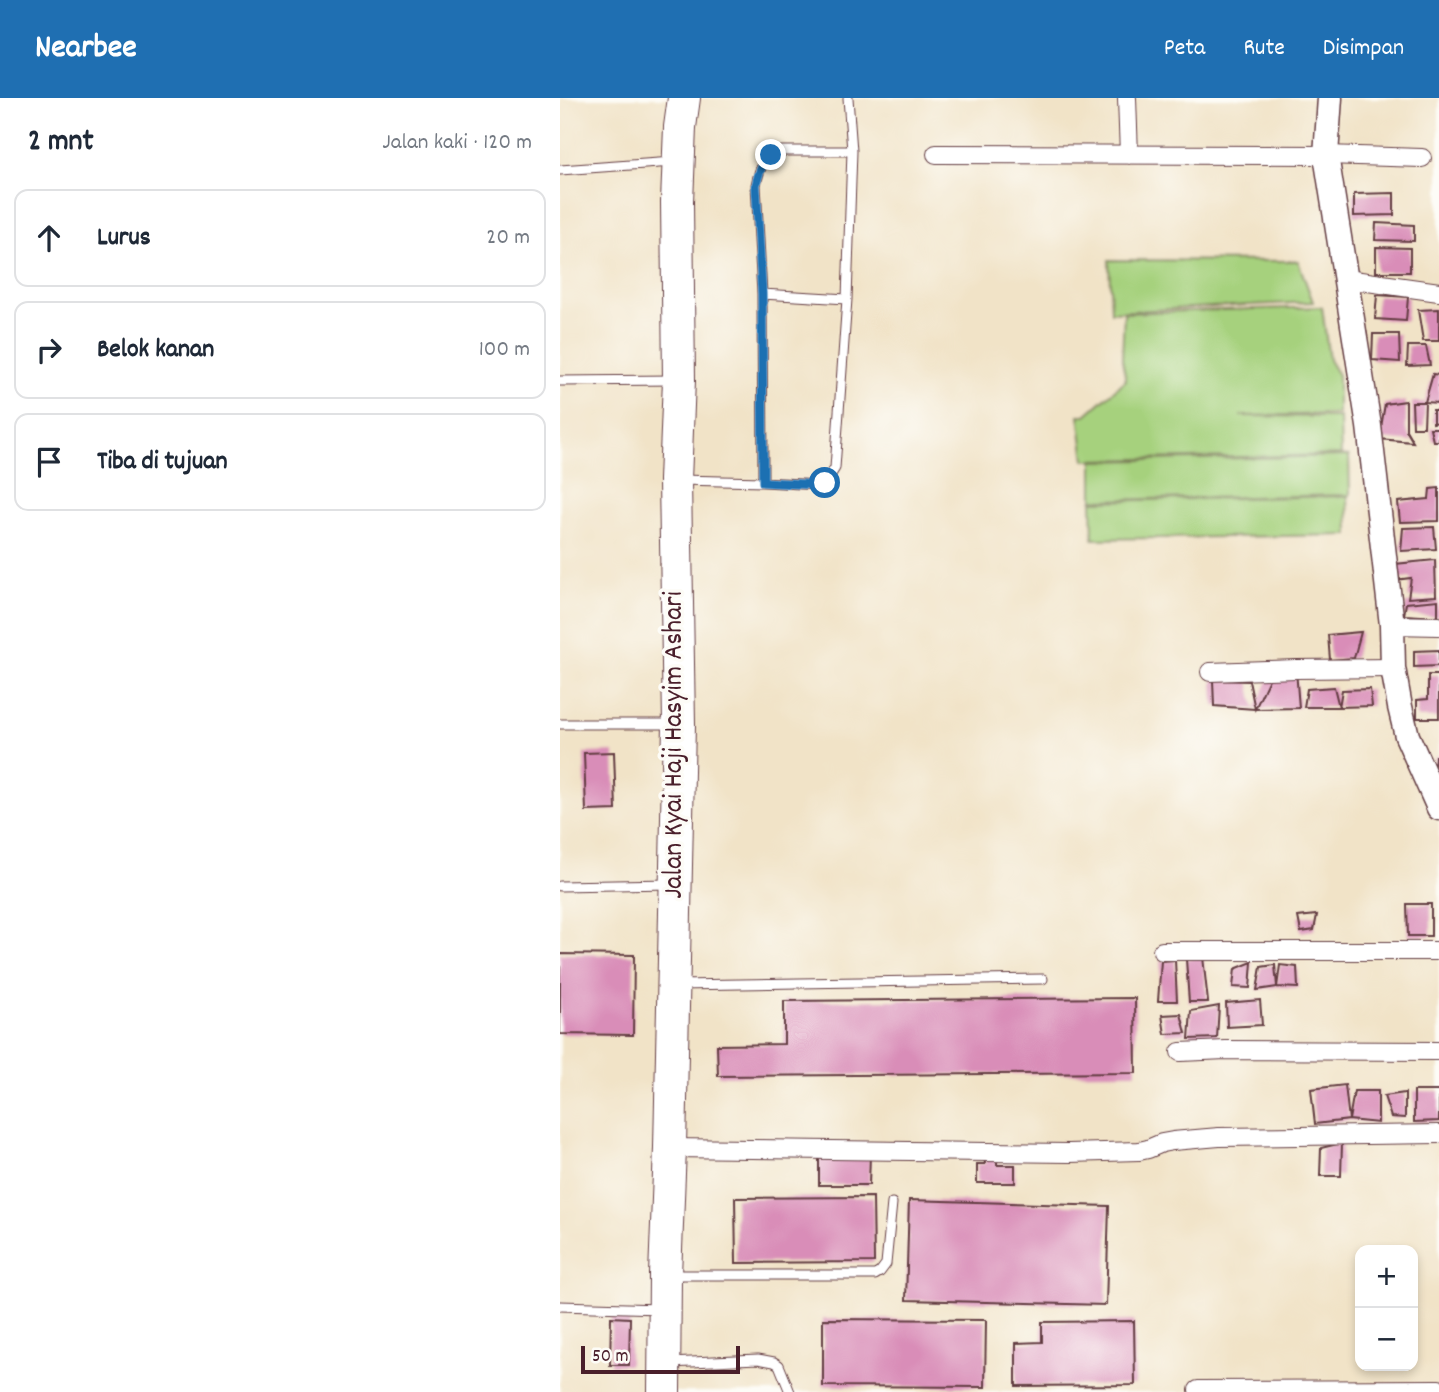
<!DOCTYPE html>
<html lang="id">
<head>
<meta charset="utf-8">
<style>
	:root { --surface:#fff; --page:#f6f6f7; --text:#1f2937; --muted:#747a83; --line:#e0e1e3; --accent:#1f6fb2 }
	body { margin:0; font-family:Dekko,sans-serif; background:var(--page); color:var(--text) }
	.controls { position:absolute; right:21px; bottom:21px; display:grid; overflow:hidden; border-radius:14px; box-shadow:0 4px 10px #0003 }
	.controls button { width:63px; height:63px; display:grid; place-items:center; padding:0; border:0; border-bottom:2px solid var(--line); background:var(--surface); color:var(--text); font:35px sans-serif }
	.scale { position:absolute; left:21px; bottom:18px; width:159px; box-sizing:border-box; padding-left:7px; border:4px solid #4a1f2b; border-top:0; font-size:19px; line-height:24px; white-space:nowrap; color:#4a1f2b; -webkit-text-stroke:5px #fdfcf7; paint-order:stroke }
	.stop { position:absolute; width:21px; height:21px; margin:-16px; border:5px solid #1f6fb2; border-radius:50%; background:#fff }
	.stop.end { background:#1f6fb2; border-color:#fff; box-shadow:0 2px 7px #0008 }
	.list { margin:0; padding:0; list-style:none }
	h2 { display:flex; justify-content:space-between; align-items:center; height:91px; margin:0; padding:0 28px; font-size:30px }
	h2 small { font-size:23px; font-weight:400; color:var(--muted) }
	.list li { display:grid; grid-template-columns:46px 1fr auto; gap:21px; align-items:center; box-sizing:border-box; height:98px; margin:0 14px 14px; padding:0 14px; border:2px solid var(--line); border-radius:14px }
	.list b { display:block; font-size:26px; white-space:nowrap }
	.list em { font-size:23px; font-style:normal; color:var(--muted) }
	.icon { flex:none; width:38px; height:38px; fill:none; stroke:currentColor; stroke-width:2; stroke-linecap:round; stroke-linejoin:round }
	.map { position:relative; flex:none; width:879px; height:1294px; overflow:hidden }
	header { display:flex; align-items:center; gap:42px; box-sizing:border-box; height:98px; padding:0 35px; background:var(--accent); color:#fff }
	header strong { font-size:33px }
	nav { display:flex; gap:38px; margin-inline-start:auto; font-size:24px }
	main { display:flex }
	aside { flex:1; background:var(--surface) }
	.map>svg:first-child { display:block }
	.green { fill:#a6d17d; stroke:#787854; stroke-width:2 }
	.building { fill:#d98db8 }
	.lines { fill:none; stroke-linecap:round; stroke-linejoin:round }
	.lane-casing { stroke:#633c42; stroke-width:11 }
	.street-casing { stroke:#633c42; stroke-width:20 }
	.secondary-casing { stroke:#633c42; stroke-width:27 }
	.highway-casing { stroke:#633c42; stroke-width:34 }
	.lane { stroke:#fff; stroke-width:9 }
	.street { stroke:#fff; stroke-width:18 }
	.secondary { stroke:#fff; stroke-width:24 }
	.highway { stroke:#fff; stroke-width:32 }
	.route { stroke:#1f6fb2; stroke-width:9 }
	.labels { text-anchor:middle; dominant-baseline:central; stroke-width:7; stroke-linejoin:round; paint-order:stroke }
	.street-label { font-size:28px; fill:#4a1f2b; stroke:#fdfcf7 }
</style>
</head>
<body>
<header>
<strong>Nearbee</strong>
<nav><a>Peta</a><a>Rute</a><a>Disimpan</a></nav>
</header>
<main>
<aside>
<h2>2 mnt<small>Jalan kaki · 120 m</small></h2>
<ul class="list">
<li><svg class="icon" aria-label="ahead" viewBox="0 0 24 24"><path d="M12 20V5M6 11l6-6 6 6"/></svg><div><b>Lurus</b></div><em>20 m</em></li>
<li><svg class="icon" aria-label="right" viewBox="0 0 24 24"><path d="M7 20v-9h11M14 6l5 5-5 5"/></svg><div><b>Belok kanan</b></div><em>100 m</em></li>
<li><svg class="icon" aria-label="arrive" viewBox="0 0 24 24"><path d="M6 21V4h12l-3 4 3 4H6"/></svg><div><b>Tiba di tujuan</b></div></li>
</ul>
</aside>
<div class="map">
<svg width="879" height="1294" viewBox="0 0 879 1294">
	<rect width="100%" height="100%" fill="#fdfcf7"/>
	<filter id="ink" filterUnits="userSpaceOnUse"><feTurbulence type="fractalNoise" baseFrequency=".0143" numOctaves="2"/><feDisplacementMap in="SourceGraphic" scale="14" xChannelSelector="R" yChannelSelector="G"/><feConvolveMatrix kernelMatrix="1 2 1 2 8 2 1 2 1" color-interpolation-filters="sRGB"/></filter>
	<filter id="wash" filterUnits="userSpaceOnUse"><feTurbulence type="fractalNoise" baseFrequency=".00686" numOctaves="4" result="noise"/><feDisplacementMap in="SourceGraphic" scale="28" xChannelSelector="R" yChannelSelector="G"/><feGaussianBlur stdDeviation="1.57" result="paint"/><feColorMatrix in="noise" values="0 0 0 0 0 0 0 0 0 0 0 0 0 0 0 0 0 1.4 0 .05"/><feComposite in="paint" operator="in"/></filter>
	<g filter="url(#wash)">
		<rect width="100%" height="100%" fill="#f1e3c7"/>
		<!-- green -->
		<path class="green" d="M 549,162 L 738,163 L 753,204 L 551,214 Z
			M 762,209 L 769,262 L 778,277 L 778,316 L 680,318 L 780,319 L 781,357 L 525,362 L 519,317 L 526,317 L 566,282 L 562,261 L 564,215 Z
			M 789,358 L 790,397 L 533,402 L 533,363 Z
			M 788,398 L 789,437 L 533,441 L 532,403 Z"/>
		<g id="blocks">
			<!-- building -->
			<path class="building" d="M 834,95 L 834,117 L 794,118 L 794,96 Z
				M 816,125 L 854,127 L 854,143 L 815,142 Z
				M 816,149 L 850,150 L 850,174 L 816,174 Z
				M 817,197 L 848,199 L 846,223 L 815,221 Z
				M 879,211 L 879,243 L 863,243 L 858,212 Z
				M 813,236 L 839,236 L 840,264 L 812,262 Z
				M 848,248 L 866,248 L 870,267 L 847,268 Z
				M 873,276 L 879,277 L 879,305 L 865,304 Z
				M 846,303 L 846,332 L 853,344 L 819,341 L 825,306 Z
				M 852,304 L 865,304 L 864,329 L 853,329 Z
				M 873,312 L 879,312 L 879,324 L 873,325 Z
				M 870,330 L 879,330 L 879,343 L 873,343 Z
				M 879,390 L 879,423 L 840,424 L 838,404 L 869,401 L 870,391 Z
				M 874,429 L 876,451 L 841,453 L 843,430 Z
				M 875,462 L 876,498 L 848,500 L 851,480 L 834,482 L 835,466 Z
				M 878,502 L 878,519 L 844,517 L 846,505 Z
				M 801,534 L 794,560 L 770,562 L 768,537 Z
				M 879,552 L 879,568 L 854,569 L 854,553 Z
				M 736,572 L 739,610 L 695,611 L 654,608 L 653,582 L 689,583 L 695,611 L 709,581 Z
				M 868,577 L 879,577 L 879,620 L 857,620 L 857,602 L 868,601 Z
				M 774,589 L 779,609 L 782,592 L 810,591 L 812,608 L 779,609 L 744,609 L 747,591 Z
				M 54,654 L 56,712 L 26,713 L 24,655 Z
				M 875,658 L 879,658 L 879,675 L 874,674 Z
				M 847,806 L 871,806 L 871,838 L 848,838 Z
				M 757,817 L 754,832 L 741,834 L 738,819 Z
				M 0,856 L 74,857 L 73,937 L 0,936 Z
				M 643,859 L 648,904 L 629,904 L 626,861 Z
				M 615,862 L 617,903 L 598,903 L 601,863 Z
				M 692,864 L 690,890 L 673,889 L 675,871 Z
				M 715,867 L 717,889 L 720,867 L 737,869 L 738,890 L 717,889 L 697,892 L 701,869 Z
				M 575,900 L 576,975 L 158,978 L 157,947 L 224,946 L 224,903 Z
				M 700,902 L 702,927 L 667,929 L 666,905 Z
				M 659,908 L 657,940 L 629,941 L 631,913 Z
				M 621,916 L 626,935 L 605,936 L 602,917 Z
				M 785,987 L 789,1022 L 755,1026 L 751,991 Z
				M 794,993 L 818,993 L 818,1025 L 789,1022 Z
				M 854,993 L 879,993 L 879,1023 L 854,1024 Z
				M 845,995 L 845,1020 L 831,1019 L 824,998 Z
				M 782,1045 L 781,1078 L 760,1078 L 761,1050 Z
				M 259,1055 L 310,1055 L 309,1087 L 259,1087 Z
				M 424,1057 L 437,1057 L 437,1067 L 455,1067 L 455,1085 L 417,1085 L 417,1066 L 425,1066 Z
				M 313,1099 L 314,1164 L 176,1165 L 175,1100 Z
				M 349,1102 L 549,1108 L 546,1207 L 346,1202 Z
				M 51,1219 L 70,1220 L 69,1267 L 50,1267 Z
				M 263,1221 L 426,1222 L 425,1289 L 263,1288 Z
				M 574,1223 L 575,1287 L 456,1288 L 456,1245 L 482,1244 L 482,1224 Z"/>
		</g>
	</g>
	<g filter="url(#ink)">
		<use href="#blocks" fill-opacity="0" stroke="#633c42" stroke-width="2"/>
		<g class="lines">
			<!-- lane casing -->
			<g class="lane-casing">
				<path id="lane" d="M 0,72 L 113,64
					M 202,196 L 287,201
					M 0,283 L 114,282
					M 120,382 L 203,384 L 260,387 L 268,381 L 275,370 L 287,201 L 292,53 L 288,0
					M 203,384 L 202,196 L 196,87 C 200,68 203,60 222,53 L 292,53
					M 0,626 L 114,626
					M 0,788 L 110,786
					M 118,887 L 483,881
					M 110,1177 L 315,1177 L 320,1174 L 326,1166 L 332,1105
					M 0,1208 L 100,1211
					M 109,1265 L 198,1261 L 214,1264 L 219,1267 L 230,1294"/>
			</g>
			<!-- street casing -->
			<g class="street-casing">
				<path id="street" d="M 567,0 L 569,57
					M 376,56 L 766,57 L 862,60
					M 786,181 L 879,194
					M 832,527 L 879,528
					M 650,574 L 736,571 L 833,570
					M 602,853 L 879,853
					M 620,954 L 666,952 L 879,953
					M 110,1050 L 509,1055 L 579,1053 L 588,1051 L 602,1045 L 613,1043 L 659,1039 L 879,1036
					M 638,1292 L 879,1291"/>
			</g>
			<!-- secondary casing -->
			<g class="secondary-casing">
				<path id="secondary" d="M 770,0 L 766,57 L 809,328 L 832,527 L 833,570 L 840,609 L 847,638 L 879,710"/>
			</g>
			<!-- highway casing -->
			<g class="highway-casing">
				<path id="highway" d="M 104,1294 L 105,1177 L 110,1050 L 119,626 L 115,382 L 119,282 L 117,104 L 120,29 L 124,0"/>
			</g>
			<!-- lane -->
			<use href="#lane" class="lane"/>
			<!-- street -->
			<use href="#street" class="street"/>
			<!-- secondary -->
			<use href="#secondary" class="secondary"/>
			<!-- highway -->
			<use href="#highway" class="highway"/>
		</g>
	</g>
	<g class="lines" filter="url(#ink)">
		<!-- route -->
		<path class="route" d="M 211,57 C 202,65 199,74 196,87 L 202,196 L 203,384 L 260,387 L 265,385"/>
	</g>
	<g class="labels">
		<!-- street labels -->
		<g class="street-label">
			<text transform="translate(116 647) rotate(-90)">Jalan Kyai Haji Hasyim Ashari</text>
		</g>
	</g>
</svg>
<div class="controls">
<button>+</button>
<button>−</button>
</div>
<div class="scale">50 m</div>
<div class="stop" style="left:265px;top:385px"></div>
<div class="stop end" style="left:211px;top:57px"></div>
</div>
</main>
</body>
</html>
